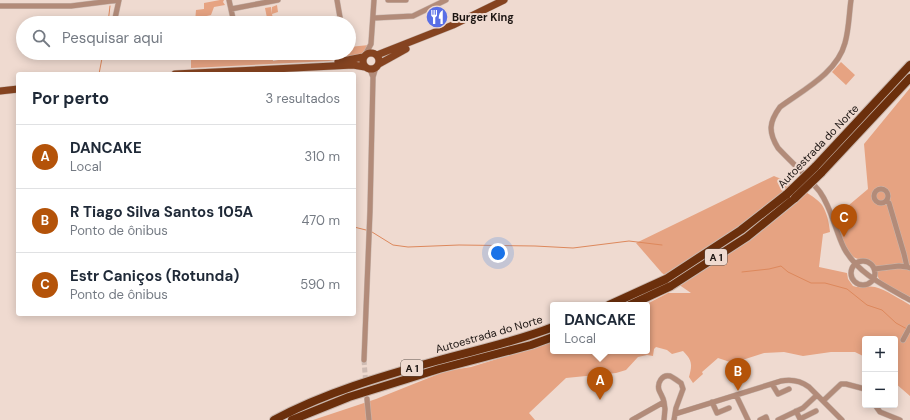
<!DOCTYPE html>
<html lang="pt">
<head>
<meta charset="utf-8">
<style>
	:root { --surface:#fff; --page:#f2f2f3; --text:#1f2937; --muted:#747a83; --line:#e0e1e3; --accent:#b45309 }
	body { margin:0; font-family:"DM Sans",sans-serif; background:var(--page); color:var(--text) }
	.controls { position:absolute; right:12px; bottom:12px; display:grid; overflow:hidden; border-radius:4px; box-shadow:0 2px 10px #0003 }
	.controls button { width:36px; height:36px; display:grid; place-items:center; padding:0; border:0; border-bottom:1px solid var(--line); background:var(--surface); color:var(--text); font:20px sans-serif }
	.you { position:absolute; left:498px; top:253px; width:14px; height:14px; margin:-10px; border:3px solid #fff; border-radius:50%; background:#1a73e8; box-shadow:0 0 0 6px #1a73e833 }
	.badge { display:grid; place-items:center; width:26px; height:26px; border-radius:50%; background:var(--accent); color:#fff; font-size:13px; font-weight:700 }
	.pin { position:absolute; translate:-50% -33px; filter:drop-shadow(0 1px 2px #0008) }
	.pin::after { content:''; position:absolute; top:21px; width:14px; height:12px; background:inherit; clip-path:polygon(0 0,100% 0,50% 100%) }
	.popup { position:absolute; left:550px; top:302px; width:100px; height:52px; box-sizing:border-box; display:grid; place-content:center; border-radius:4px; background:var(--surface); filter:drop-shadow(0 1px 3px #0005); font-size:13px; white-space:nowrap; color:var(--muted) }
	.popup b { font-size:15px; color:var(--text) }
	.popup::after { content:''; position:absolute; left:50%; top:100%; margin-left:-8px; border:8px solid transparent; border-top-color:var(--surface) }
	.list { margin:0; padding:0; list-style:none }
	h2 { display:flex; justify-content:space-between; align-items:center; height:52px; margin:0; padding:0 16px; font-size:17px }
	h2 small { font-size:13px; font-weight:400; color:var(--muted) }
	.list li { display:grid; grid-template-columns:26px 1fr auto; gap:12px; align-items:center; box-sizing:border-box; height:64px; padding:0 16px; border-top:1px solid var(--line) }
	.list b { display:block; font-size:15px; white-space:nowrap }
	.list p { margin:0; font-size:13px; white-space:nowrap; color:var(--muted) }
	.list em { font-size:13px; font-style:normal; color:var(--muted) }
	.icon { flex:none; width:22px; height:22px; fill:none; stroke:currentColor; stroke-width:2; stroke-linecap:round; stroke-linejoin:round }
	.map { position:relative; flex:none; width:910px; height:420px; overflow:hidden }
	.search { position:absolute; background:var(--surface); box-shadow:0 2px 10px #0003; left:16px; top:16px; width:340px; height:44px; display:flex; align-items:center; gap:10px; box-sizing:border-box; padding:0 14px; border-radius:22px; color:var(--muted); font-size:15px }
	.panel { position:absolute; background:var(--surface); box-shadow:0 2px 10px #0003; left:16px; top:72px; width:340px; height:244px; border-radius:4px }
	.map>svg:first-child { display:block }
	.green { fill:#e6a382 }
	.lines { fill:none; stroke-linecap:round; stroke-linejoin:round }
	.stream { stroke:#dd885c; stroke-width:1 }
	.minor-tunnel { stroke:#cfbcb4; stroke-width:5; stroke-dasharray:5 2.5; stroke-linecap:butt }
	.minor-casing { stroke:#c9b7ae; stroke-width:6 }
	.major-casing { stroke:#c9b7ae; stroke-width:8 }
	.highway-casing { stroke:#c9b7ae; stroke-width:10 }
	.minor { stroke:#b28b79; stroke-width:5 }
	.major { stroke:#854320; stroke-width:7 }
	.highway { stroke:#6b2f0c; stroke-width:8 }
	.highway-bridge-casing { stroke:#c9b7ae; stroke-width:10; stroke-linecap:butt }
	.highway-bridge { stroke:#6b2f0c; stroke-width:8 }
	.labels { text-anchor:middle; dominant-baseline:central; stroke-width:4; stroke-linejoin:round; paint-order:stroke }
	.shield { fill:#efdad0; stroke:#5b504b; stroke-width:1 }
	.shield-label { font-size:10px; font-weight:bold; fill:#1c1512 }
	.poi-label { font-size:11px; font-weight:bold; fill:#1c1512; stroke:#efdad0; text-anchor:start }
	.street-label { font-size:11px; fill:#1c1512; stroke:#efdad0 }
</style>
</head>
<body>
<div class="map">
<svg width="910" height="420" viewBox="0 0 910 420">
	<rect width="100%" height="100%" fill="#efdad0"/>
	<!-- green -->
	<path class="green" d="M 220,0 L 224,0 L 223,2 L 225,5 L 214,7 L 211,15 L 198,18 L 199,23 L 195,22 L 196,10 L 204,9 L 204,3 Z
		M 277,5 L 278,12 L 272,14 L 274,23 L 272,23 L 272,18 L 271,23 L 253,23 L 254,21 L 267,18 L 265,8 L 271,7 L 271,14 L 272,7 Z
		M 369,45 L 365,51 L 358,56 L 329,61 L 191,68 L 191,59 C 218,57 245,53 272,53 L 273,61 L 316,53 L 349,53 L 349,47 Z
		M 841,62 L 855,75 L 846,85 L 832,72 Z
		M 910,88 L 910,297 C 903,293 885,285 880,280 C 876,276 877,268 872,264 C 866,258 858,261 852,256 C 843,248 839,227 836,216 L 868,189 L 864,144 Z
		M 774,176 C 785,180 815,195 822,205 C 827,213 829,222 830,232 L 823,234 L 819,267 L 847,273 L 848,279 L 853,286 C 862,289 867,285 875,287 C 885,289 901,300 910,305 L 910,396 L 895,383 L 895,339 L 865,339 L 865,357 L 855,352 L 831,352 L 803,356 L 784,352 L 764,353 L 733,363 L 718,358 L 702,372 L 703,374 L 693,383 L 689,377 C 692,365 693,361 683,351 L 672,354 L 667,350 L 656,347 L 654,349 L 653,356 L 647,355 L 638,357 L 626,370 L 616,373 L 566,378 L 529,413 L 535,420 L 313,420 L 376,399 L 446,371 L 471,367 L 553,342 L 553,351 L 647,351 L 647,305 L 645,305 L 668,293 L 691,293 L 662,273 L 636,243 Z"/>
	<g class="lines">
		<!-- stream -->
		<path class="stream" d="M 108,23 L 110,6
			M 99,74 L 103,53
			M 354,227 L 366,230
			M 372,232 L 393,245 L 408,247 L 459,245 L 535,246 L 573,248 L 629,241 L 662,245
			M 742,272 L 769,269 L 781,266 L 788,272 L 811,283 L 825,283 L 847,289 L 867,305 L 882,310 L 896,323 L 907,329"/>
		<!-- minor-tunnel -->
		<path class="minor-tunnel" d="M 364,360 L 367,399"/>
		<!-- minor casing -->
		<g class="minor-casing">
			<path id="minor" d="M 229,0 L 234,23
				M 337,0 L 341,23
				M 388,0 L 406,0
				M 851,0 C 849,14 849,29 845,43 C 837,73 803,90 780,107 C 769,122 768,132 778,148 C 791,162 808,177 820,192 C 832,209 835,230 844,248 C 858,274 885,286 910,300
				M 0,6 L 71,6 L 119,0
				M 231,9 L 278,0
				M 374,18 L 413,16 L 446,0
				M 114,23 L 119,0
				M 196,53 L 196,57 L 240,53
				M 365,55 L 371,44 L 374,0
				M 370,69 L 373,77
				M874 196a7 7 0 1 1 14 0a7 7 0 1 1-14 0Z
				M 886,201 L 889,203 L 904,254 L 907,267 L 910,268
				M851 273a12 12 0 1 1 24 0a12 12 0 1 1-24 0Z
				M 874,269 L 899,266 L 907,267
				M 903,340 L 910,327
				M 364,360 L 370,211 L 373,77 L 376,67
				M 772,384 L 778,394 L 789,389
				M 736,395 L 748,420
				M 367,399 L 369,420
				M 823,401 L 841,384 L 846,384 L 865,389
				M 664,402 C 663,397 661,395 659,390 C 657,383 662,374 670,376 C 674,378 678,381 681,383 L 683,389 L 676,408 L 674,420
				M 712,402 L 717,413 L 729,408
				M 875,405 L 880,412 L 900,420
				M 796,411 L 800,419 L 816,411
				M 675,414 L 781,381 C 791,379 801,381 809,387 L 842,420
				M 632,420 L 664,402 L 665,409 L 664,420
				M 760,420 L 766,417 L 767,420
				M 778,420 L 803,408 L 817,395"/>
		</g>
		<!-- major casing -->
		<g class="major-casing">
			<path id="major" d="M363 61a8 8 0 1 1 16 0a8 8 0 1 1-16 0Z
				M 377,55 L 453,25 L 504,0
				M 338,62 L 363,57
				M 379,64 L 406,49
				M 175,74 L 353,65 L 365,67
				M 0,91 L 18,89"/>
		</g>
		<!-- highway casing -->
		<g class="highway-casing">
			<path id="highway" d="M 815,167 L 910,65
				M 821,173 L 910,78
				M 609,305 L 666,279 L 741,230 L 787,194
				M 630,305 L 671,286 L 747,237 L 795,198
				M 274,420 C 324,393 382,376 436,361 C 475,350 515,342 553,327
				M 292,420 L 349,397 L 439,369 L 531,345 L 553,337"/>
		</g>
		<!-- minor -->
		<use href="#minor" class="minor"/>
		<!-- major -->
		<use href="#major" class="major"/>
		<!-- highway -->
		<use href="#highway" class="highway"/>
		<!-- highway-bridge casing -->
		<g class="highway-bridge-casing">
			<path id="highway-bridge" d="M 787,194 L 815,167
				M 795,198 L 821,173"/>
		</g>
		<!-- highway-bridge -->
		<use href="#highway-bridge" class="highway-bridge"/>
	</g>
	<!-- icons -->
	<defs>
		<g id="restaurant-disc" transform="scale(1.15)"><circle r="9.5" fill="#596fe6" stroke="#efdad0"/><path d="M-5-6h1v4h1v-4h1v4h1v-4h1v5L-1.5 .5V6h-2V.5L-5-1ZM5-6V6H3V1.5H1.5Q1.5-4 5-6Z" fill="#fff"/></g>
	</defs>
	<g fill-rule="evenodd">
		<use href="#restaurant-disc" x="437" y="17"/>
	</g>
	<g class="labels">
		<!-- shield labels -->
		<g class="shield">
			<rect x="705" y="249" width="22" height="16" rx="3"/>
			<rect x="401" y="360" width="22" height="16" rx="3"/>
		</g>
		<g class="shield-label">
			<text x="716" y="257">A 1</text>
			<text x="412" y="368">A 1</text>
		</g>
		<!-- poi labels -->
		<g class="poi-label">
			<text x="452" y="17">Burger King</text>
		</g>
		<!-- street labels -->
		<g class="street-label">
			<text transform="translate(818 146) rotate(-46)">Autoestrada do Norte</text>
			<text transform="translate(489 334) rotate(-16)">Autoestrada do Norte</text>
		</g>
	</g>
</svg>
<div class="controls">
<button>+</button>
<button>−</button>
</div>
<div class="you"></div>
<div class="pin badge" style="left:600px;top:400px">A</div>
<div class="popup"><b>DANCAKE</b>Local</div>
<div class="pin badge" style="left:738px;top:391px">B</div>
<div class="pin badge" style="left:844px;top:237px">C</div>
<div class="search"><svg class="icon" aria-label="search" viewBox="0 0 24 24"><circle cx="10" cy="10" r="6"/><path d="M15 15l6 6"/></svg>Pesquisar aqui</div>
<section class="panel">
<h2>Por perto<small>3 resultados</small></h2>
<ul class="list">
<li><span class="badge">A</span><div><b>DANCAKE</b><p>Local</p></div><em>310 m</em></li>
<li><span class="badge">B</span><div><b>R Tiago Silva Santos 105A</b><p>Ponto de ônibus</p></div><em>470 m</em></li>
<li><span class="badge">C</span><div><b>Estr Caniços (Rotunda)</b><p>Ponto de ônibus</p></div><em>590 m</em></li>
</ul>
</section>
</div>
</body>
</html>
